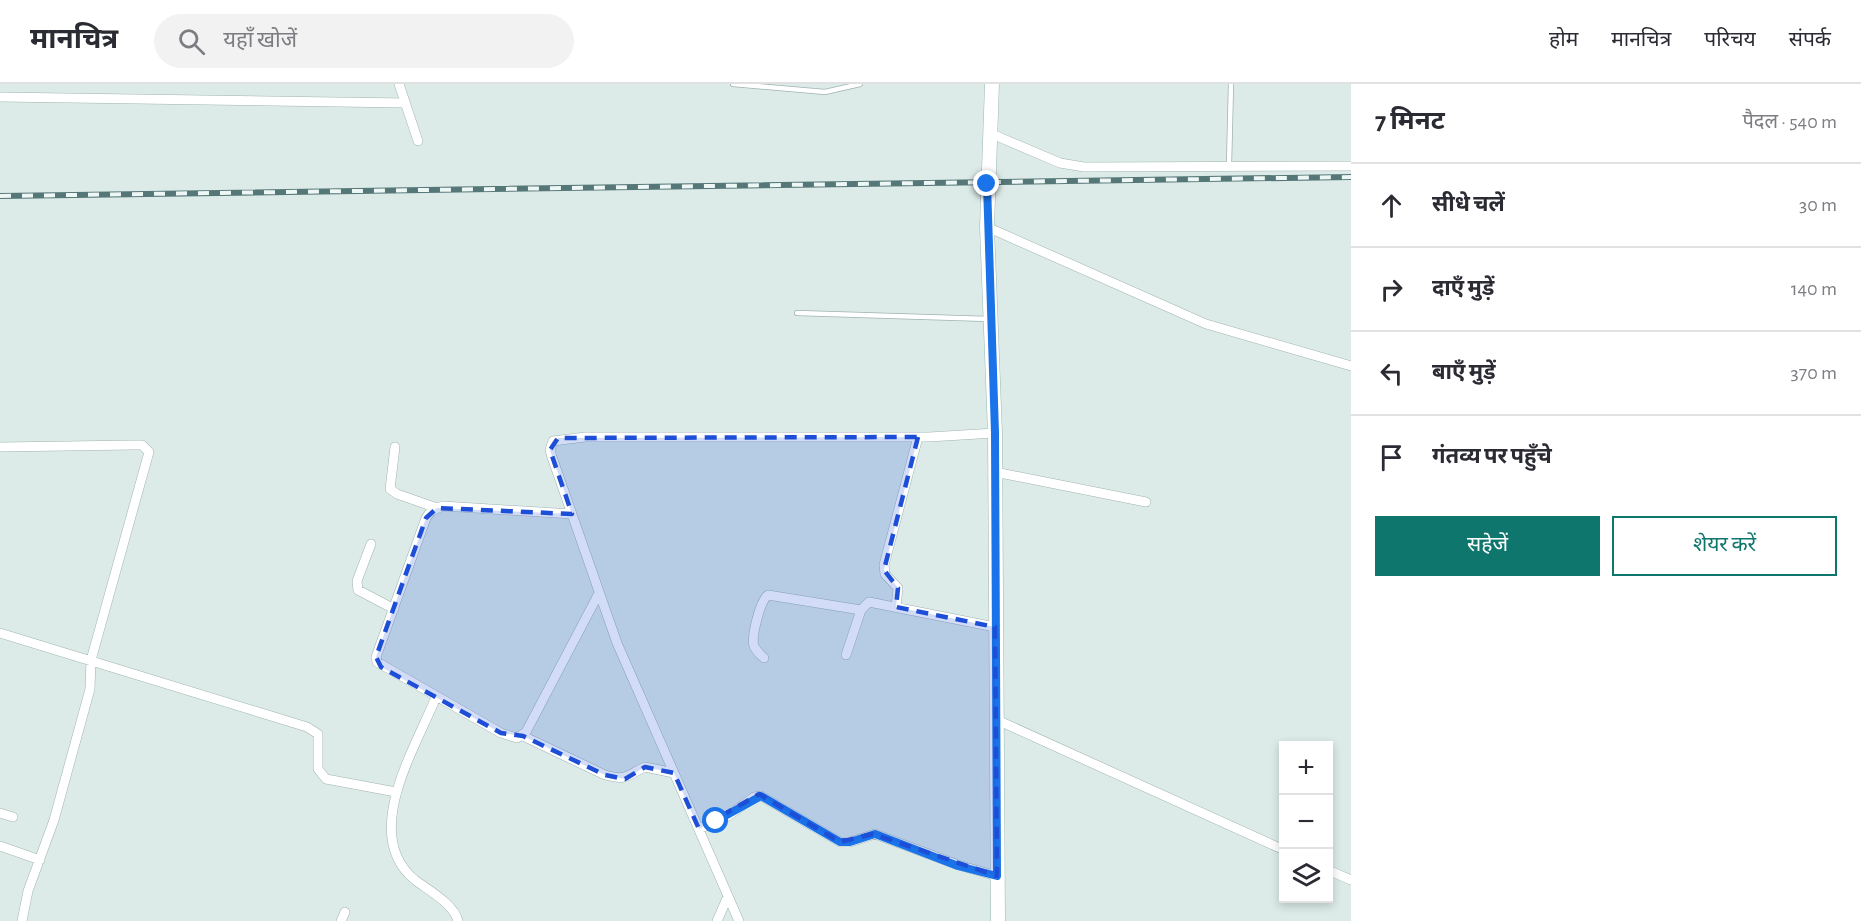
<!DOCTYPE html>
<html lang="hi">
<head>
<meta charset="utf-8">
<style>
	:root { --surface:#fff; --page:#f2f2f3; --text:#2b2b33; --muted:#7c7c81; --line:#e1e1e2; --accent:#0f766e }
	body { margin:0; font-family:"Alegreya Sans","Noto Sans Devanagari",sans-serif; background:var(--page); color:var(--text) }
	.controls { position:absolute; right:18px; bottom:18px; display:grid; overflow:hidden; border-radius:0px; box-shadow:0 3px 9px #0003 }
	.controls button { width:54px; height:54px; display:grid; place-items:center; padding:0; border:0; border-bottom:2px solid var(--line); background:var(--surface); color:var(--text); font:30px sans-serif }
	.stop { position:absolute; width:18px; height:18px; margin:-14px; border:4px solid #1a73e8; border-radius:50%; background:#fff }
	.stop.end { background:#1a73e8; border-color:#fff; box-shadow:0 2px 6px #0008 }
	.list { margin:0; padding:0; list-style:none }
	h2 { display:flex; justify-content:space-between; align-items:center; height:78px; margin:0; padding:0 24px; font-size:26px }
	h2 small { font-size:20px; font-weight:400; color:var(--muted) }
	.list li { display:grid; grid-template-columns:39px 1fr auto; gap:18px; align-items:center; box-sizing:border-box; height:84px; padding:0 24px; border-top:2px solid var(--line) }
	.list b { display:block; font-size:22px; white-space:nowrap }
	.list em { font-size:20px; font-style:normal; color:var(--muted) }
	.actions { display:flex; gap:12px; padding:18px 24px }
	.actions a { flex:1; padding:14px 0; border:2px solid var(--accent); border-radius:0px; text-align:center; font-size:21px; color:var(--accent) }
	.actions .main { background:var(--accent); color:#fff }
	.icon { flex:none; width:33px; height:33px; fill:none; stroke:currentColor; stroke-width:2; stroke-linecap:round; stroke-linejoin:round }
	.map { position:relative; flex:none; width:1351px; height:837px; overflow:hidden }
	header { display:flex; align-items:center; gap:36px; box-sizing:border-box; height:84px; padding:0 30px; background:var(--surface); border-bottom:2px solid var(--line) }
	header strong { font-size:28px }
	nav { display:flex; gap:33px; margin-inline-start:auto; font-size:21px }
	.search { width:420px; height:54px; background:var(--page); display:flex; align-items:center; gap:15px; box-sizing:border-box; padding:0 21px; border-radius:33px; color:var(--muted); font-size:22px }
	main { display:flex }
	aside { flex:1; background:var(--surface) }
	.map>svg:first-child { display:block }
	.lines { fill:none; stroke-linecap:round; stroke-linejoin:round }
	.service-casing { stroke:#9fb3b1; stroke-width:6 }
	.minor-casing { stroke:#9fb3b1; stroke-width:10 }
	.secondary-casing { stroke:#9ab8b5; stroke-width:15 }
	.service { stroke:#fff; stroke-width:4.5 }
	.minor { stroke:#fff; stroke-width:9 }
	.secondary { stroke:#fff; stroke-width:14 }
	.rail-casing { stroke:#567778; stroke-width:6 }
	.rail { stroke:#edf7f5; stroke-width:4; stroke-dasharray:11; stroke-linecap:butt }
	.route { stroke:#1a73e8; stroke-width:8 }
	.marked { fill:#1d4ed8; fill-opacity:0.2; stroke:#1d4ed8; stroke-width:4.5; stroke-dasharray:12 8; stroke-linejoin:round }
</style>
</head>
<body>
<header>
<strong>मानचित्र</strong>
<div class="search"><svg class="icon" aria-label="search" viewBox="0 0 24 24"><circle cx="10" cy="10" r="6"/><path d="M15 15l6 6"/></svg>यहाँ खोजें</div>
<nav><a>होम</a><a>मानचित्र</a><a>परिचय</a><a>संपर्क</a></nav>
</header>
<main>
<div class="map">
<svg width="1351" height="837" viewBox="0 0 1351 837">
	<rect width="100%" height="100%" fill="#dcebe8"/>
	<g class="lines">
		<!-- service casing -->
		<g class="service-casing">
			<path id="service" d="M 733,0 L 825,8 L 860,0
				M 1229,81 L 1231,0
				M 797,229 L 989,235"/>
		</g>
		<!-- minor casing -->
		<g class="minor-casing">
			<path id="minor" d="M 399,0 L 418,57
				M 0,13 L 405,19
				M 992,50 L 1060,79 L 1084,83 L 1351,82
				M 987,143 L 1206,240 L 1351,282
				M 0,363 L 133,361 L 142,361 L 149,368 L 91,576 L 90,605 L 54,736 L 28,807 L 22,837
				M 395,363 L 390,405 L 397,410 L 437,424
				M 995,388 L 1146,418
				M 572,430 L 443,422 L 431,427 L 426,434 L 376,573 L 377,578 L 501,649 L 517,654 L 526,648 L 599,509
				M 371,460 L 357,497 L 358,506 L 394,525
				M 896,523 L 898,504 L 885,490 L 884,481 L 918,353
				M 0,549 L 307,643 L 318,650 L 318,685 L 326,695 L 396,708
				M 846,571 L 861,526 L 869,518 L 995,543
				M 764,574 C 760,570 756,567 754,562 C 751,553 760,517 768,511 L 861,526
				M 436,613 C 415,665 360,751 415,796 C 428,806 454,820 458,837
				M 997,636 L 1284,766
				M 523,652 L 605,691 C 629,697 626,691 645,683 L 674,689
				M 0,729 L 13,733
				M 699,745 L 728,732 L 754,713 L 761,712 L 840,758 L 850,758 L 875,750 L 958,781 L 997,792
				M 0,762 L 40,776
				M 1328,786 L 1351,796
				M 341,837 L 345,828
				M 717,837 L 728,812
				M 739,837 L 617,559 L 552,373 L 550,366 L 553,357 L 585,353 L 929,353 L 995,349"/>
		</g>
		<!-- secondary casing -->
		<g class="secondary-casing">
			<path id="secondary" d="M 992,0 L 987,143 L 995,349 L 998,837"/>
		</g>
		<!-- service -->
		<use href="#service" class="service"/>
		<!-- minor -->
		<use href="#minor" class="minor"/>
		<!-- secondary -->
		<use href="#secondary" class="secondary"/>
		<!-- rail casing -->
		<g class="rail-casing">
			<path id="rail" d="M 0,112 L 1351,93"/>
		</g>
		<!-- rail -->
		<use href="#rail" class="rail"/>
	</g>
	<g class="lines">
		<!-- route -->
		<path class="route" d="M 716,737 L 761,712 L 840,758 L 850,758 L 875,750 L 958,782 L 997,792 L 995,349 L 987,100"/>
	</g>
	<!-- marked area -->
	<path class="marked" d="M 918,353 L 884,486 L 898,504 L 896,523 L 995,543 L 997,792 L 873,750 L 840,758 L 759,710 L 699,745 L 674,689 L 645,683 L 625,695 L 605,691 L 523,652 L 501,649 L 381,583 L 376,573 L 426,434 L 437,424 L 572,430 L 550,366 L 558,354 Z"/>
</svg>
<div class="controls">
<button>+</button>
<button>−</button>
<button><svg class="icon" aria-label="layers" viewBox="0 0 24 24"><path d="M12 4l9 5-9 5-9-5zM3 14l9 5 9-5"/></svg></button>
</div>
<div class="stop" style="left:716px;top:737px"></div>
<div class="stop end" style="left:987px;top:100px"></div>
</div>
<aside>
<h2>7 मिनट<small>पैदल · 540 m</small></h2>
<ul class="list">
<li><svg class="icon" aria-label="ahead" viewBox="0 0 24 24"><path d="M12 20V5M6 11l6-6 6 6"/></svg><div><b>सीधे चलें</b></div><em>30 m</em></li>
<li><svg class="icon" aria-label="right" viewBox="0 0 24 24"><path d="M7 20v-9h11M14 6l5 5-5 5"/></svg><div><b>दाएँ मुड़ें</b></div><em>140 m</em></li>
<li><svg class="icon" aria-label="left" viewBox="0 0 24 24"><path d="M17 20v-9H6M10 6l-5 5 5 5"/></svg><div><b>बाएँ मुड़ें</b></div><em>370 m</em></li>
<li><svg class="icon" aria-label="arrive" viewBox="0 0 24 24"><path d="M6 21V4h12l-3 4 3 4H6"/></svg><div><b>गंतव्य पर पहुँचे</b></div></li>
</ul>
<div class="actions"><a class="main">सहेजें</a><a>शेयर करें</a></div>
</aside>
</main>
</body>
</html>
